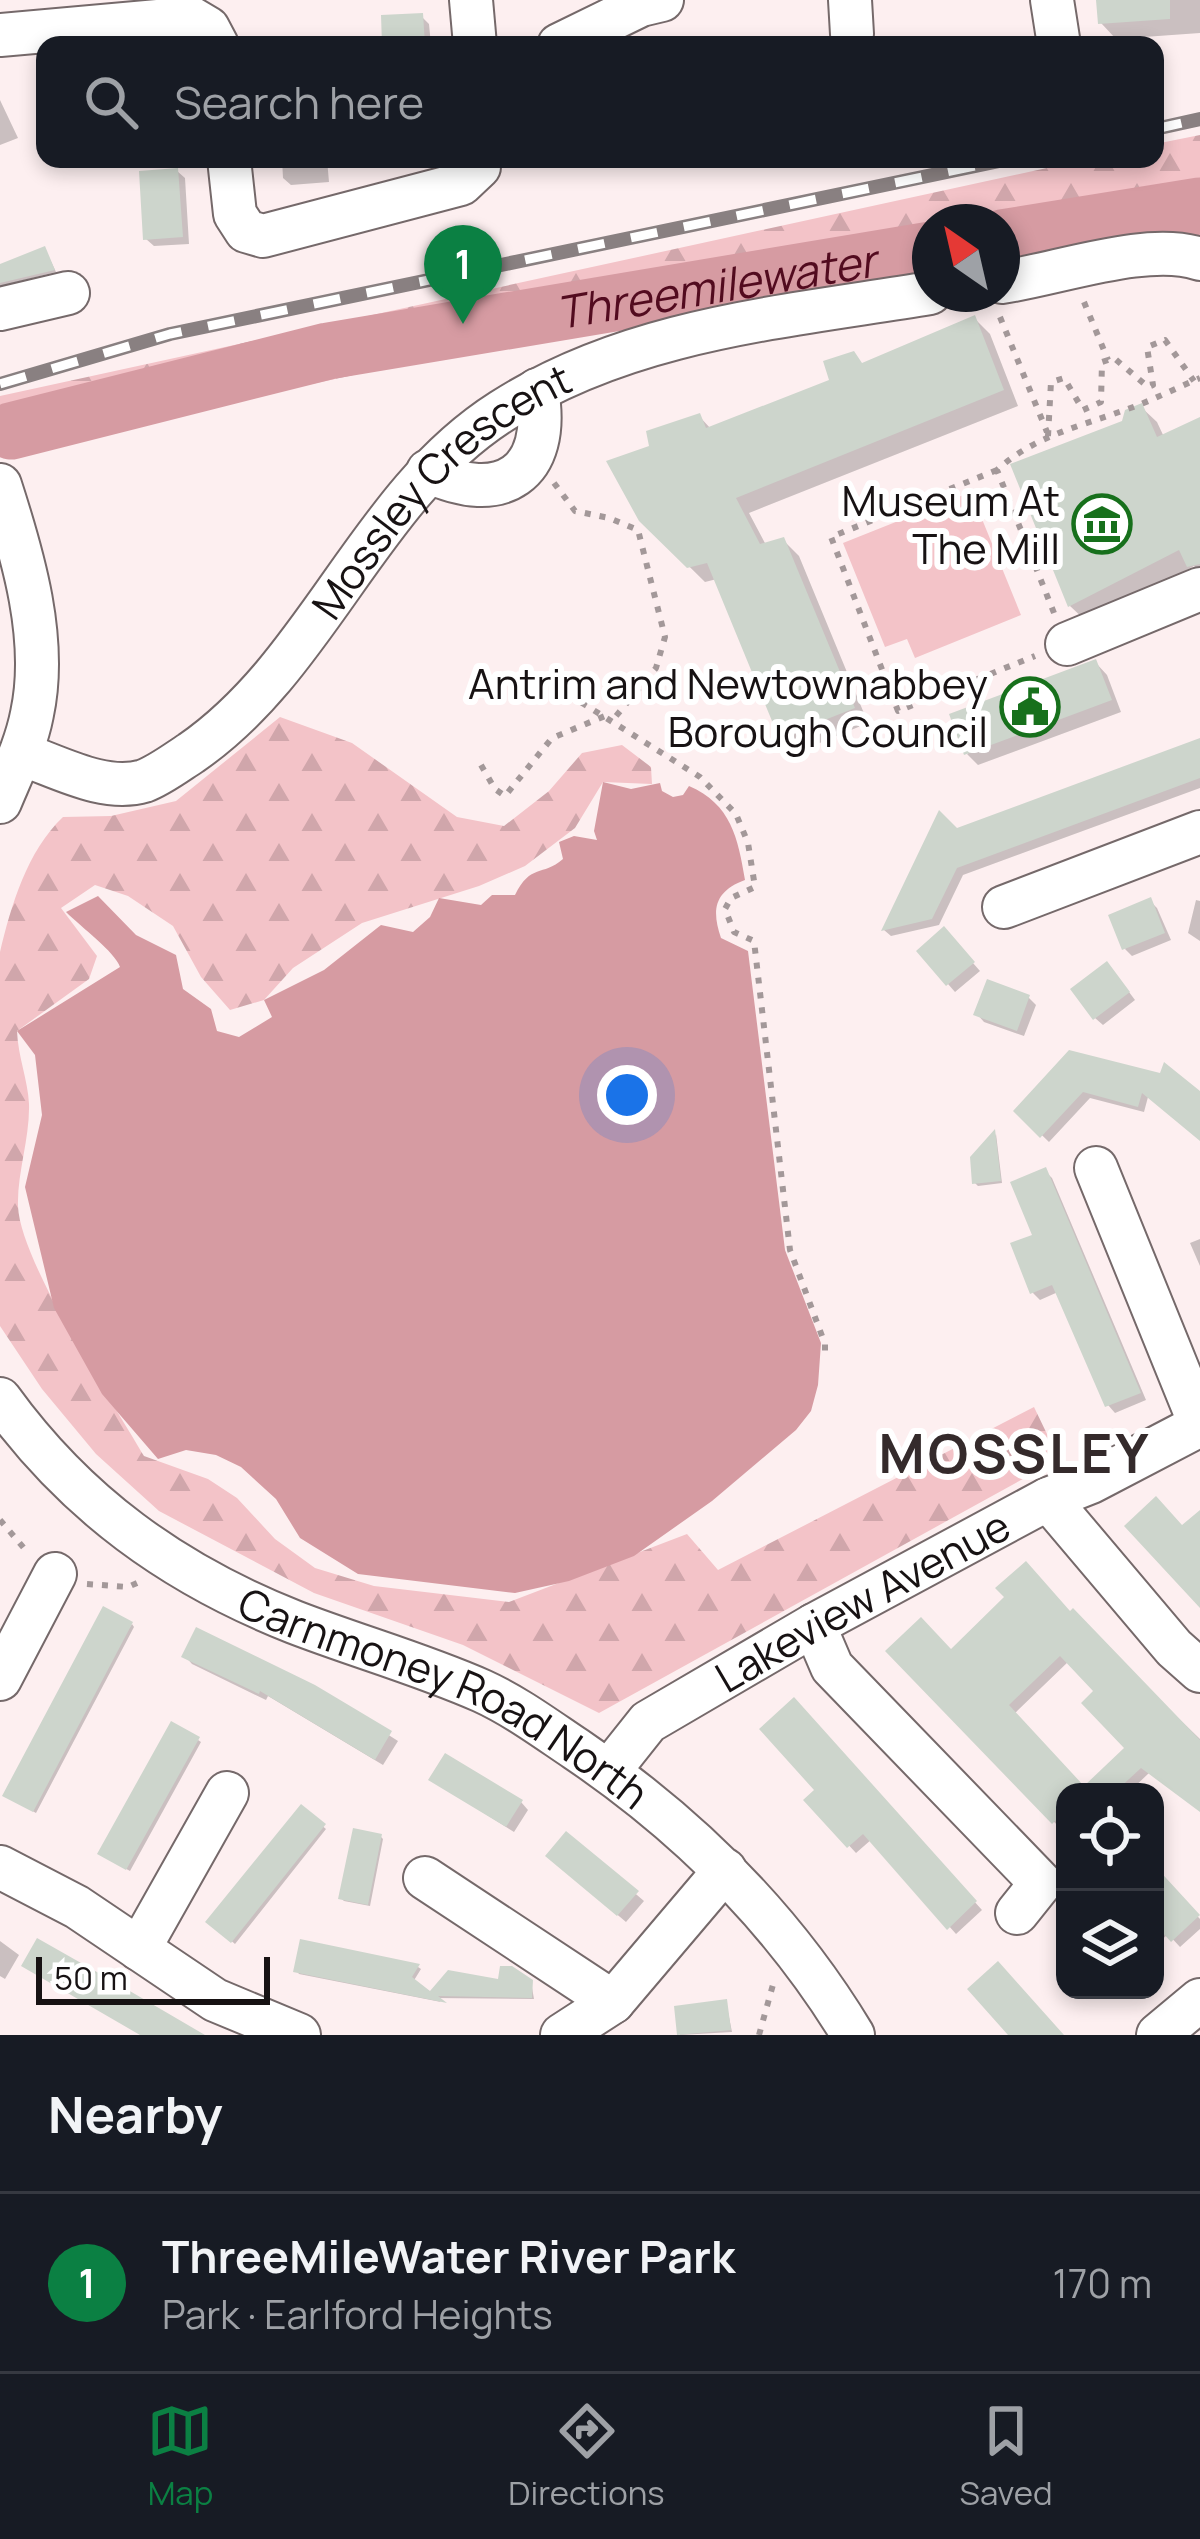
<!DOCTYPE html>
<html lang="en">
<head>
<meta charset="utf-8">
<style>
	:root { --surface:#171b24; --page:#20242c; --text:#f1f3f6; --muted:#9ea1a6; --line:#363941; --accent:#0b8043 }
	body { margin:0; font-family:Manrope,sans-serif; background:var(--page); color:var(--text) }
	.controls { position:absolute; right:36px; bottom:36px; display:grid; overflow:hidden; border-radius:24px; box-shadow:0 6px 18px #0003 }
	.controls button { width:108px; height:108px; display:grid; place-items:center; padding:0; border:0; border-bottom:3px solid var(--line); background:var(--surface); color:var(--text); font:60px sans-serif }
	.compass { position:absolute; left:912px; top:204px; width:108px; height:108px; border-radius:50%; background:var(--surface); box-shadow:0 6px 18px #0003; rotate:326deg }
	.scale { position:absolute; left:36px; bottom:30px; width:234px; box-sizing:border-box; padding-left:12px; border:6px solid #171213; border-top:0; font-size:33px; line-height:42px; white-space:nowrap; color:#171213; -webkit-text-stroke:9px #fff; paint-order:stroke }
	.you { position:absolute; left:627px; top:1095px; width:42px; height:42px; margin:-30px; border:9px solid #fff; border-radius:50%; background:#1a73e8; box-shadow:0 0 0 18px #1a73e833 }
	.badge { display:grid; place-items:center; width:78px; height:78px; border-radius:50%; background:var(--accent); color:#fff; font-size:39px; font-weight:700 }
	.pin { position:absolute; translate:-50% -99px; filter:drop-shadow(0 3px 6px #0008) }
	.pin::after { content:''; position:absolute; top:63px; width:42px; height:36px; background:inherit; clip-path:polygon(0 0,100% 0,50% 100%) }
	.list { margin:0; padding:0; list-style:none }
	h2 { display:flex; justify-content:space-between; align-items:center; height:156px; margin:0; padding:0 48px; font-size:51px }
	h2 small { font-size:39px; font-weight:400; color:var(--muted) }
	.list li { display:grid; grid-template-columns:78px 1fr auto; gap:36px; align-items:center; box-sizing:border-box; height:180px; padding:0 48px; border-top:3px solid var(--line) }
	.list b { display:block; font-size:45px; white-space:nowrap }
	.list p { margin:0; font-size:39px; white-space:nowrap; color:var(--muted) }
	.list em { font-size:39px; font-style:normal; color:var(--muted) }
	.icon { flex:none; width:66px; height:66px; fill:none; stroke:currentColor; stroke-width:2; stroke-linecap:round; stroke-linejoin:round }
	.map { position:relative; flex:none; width:1200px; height:2035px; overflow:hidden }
	.search { position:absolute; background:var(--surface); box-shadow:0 6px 18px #0003; left:36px; right:36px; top:36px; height:132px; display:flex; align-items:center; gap:30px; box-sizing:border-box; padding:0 42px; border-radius:24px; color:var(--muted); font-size:45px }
	.sheet { height:336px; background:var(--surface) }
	nav { display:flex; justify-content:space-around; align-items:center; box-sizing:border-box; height:168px; border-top:3px solid var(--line); background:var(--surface); font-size:33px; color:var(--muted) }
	nav a { display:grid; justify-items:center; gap:6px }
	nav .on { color:var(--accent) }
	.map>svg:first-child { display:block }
	.green { fill:#f3c3c8 }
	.forest { fill:url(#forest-firs) }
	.water { fill:#d69ba2 }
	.shadow { fill:#0003 }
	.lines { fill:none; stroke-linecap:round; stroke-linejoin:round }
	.river { stroke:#d69ba2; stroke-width:57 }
	.building { fill:#cdd5cc; fill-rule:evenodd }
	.minor-casing { stroke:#75696a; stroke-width:46 }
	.path { stroke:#a39899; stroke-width:6; stroke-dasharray:6 9; stroke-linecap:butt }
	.minor { stroke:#fff; stroke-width:42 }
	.rail-casing { stroke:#898081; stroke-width:14 }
	.rail { stroke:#fff; stroke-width:9; stroke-dasharray:27; stroke-linecap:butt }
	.labels { text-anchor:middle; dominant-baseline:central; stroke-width:12; stroke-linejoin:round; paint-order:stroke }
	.street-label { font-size:42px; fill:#171213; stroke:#fff }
	.poi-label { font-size:42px; fill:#171213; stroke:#fff; text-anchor:end }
	.water-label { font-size:45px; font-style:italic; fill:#520b1f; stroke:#fff }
	.district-label { font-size:54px; font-weight:bold; letter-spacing:3px; fill:#342a2b; stroke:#fff }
</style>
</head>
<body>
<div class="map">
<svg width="1200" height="2035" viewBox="0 0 1200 2035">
	<defs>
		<pattern id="forest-firs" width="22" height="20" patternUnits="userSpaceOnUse" patternTransform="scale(3)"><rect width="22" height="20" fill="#f3c3c8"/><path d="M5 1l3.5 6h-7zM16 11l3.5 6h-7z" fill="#d0a6ab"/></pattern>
	</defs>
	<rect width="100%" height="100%" fill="#fdeff0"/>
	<!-- green -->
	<path class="green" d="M 971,492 L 1021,615 L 915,658 L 907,639 L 885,647 L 843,543 Z"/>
	<!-- forest -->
	<path class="forest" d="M 1200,135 L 1200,193 L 1002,236 L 1002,222 L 930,222 L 930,251 L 14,448 L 0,418 L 0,396 L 1088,159 L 1155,159 L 1155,144 Z
		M 280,717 L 352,743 L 457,817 L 504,826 L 549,791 L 582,753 L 622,745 L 651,767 L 652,784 L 603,782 L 575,828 L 525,866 L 479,886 L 362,923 L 293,968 L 264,1000 L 230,1010 L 201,977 L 173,926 L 128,896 L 95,885 L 61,908 L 97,956 L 89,979 L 17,1031 C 18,1057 28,1080 29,1104 C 30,1138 17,1173 18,1206 C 20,1262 113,1402 144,1456 L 208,1479 L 237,1498 L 275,1539 L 315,1568 L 374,1586 L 509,1602 L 687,1534 L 718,1570 L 1034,1407 L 1059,1459 L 599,1713 L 463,1645 L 314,1593 L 159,1511 L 96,1454 L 42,1389 L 0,1326 L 0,952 C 11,906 27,851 63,817 L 111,816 L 176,801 Z"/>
	<!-- water -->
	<path class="water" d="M 603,782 L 631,789 L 660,783 L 662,791 L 673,797 L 683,795 L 689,786 C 731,804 738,838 745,880 C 715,891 711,909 721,938 L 748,951 L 785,1250 L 821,1343 L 818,1385 L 811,1411 L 796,1430 L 712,1501 L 634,1556 L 569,1581 L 515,1593 L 358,1574 L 300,1538 L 276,1499 L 241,1467 L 216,1455 L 186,1450 L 158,1459 L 102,1394 L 54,1308 L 25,1187 L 42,1115 L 35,1055 L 17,1031 L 120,967 C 115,952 81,927 66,912 L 98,896 L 136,935 L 176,955 L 183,989 L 211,1009 L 217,1031 L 239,1037 L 272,1017 L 264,1000 L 324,970 L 381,925 L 413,932 L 430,917 L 439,898 L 481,905 L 492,895 L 515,895 C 531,863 542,877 563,859 L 559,842 L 574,836 L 597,840 L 594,831 Z"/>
	<!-- shadow -->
	<path class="shadow" d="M 1099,0 L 1200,0 L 1200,33 L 1116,39 L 1101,23 Z
		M 422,17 L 429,24 L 431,45 L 386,45 Z
		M 966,36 L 973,45 L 934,45 L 934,38 Z
		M 313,37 L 320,45 L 275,45 L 275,39 Z
		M 0,100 L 18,138 L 0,145 Z
		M 282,159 L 327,159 L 329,182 L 291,185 L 283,178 Z
		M 177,171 L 185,178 L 189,244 L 154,246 L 146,239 Z
		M 45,249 L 56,272 L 0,286 L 0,267 Z
		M 974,318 L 990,334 L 1018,406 L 749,513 L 766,545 L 783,540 L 799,556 L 868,723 L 798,752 L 782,737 L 717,579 L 705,582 L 642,520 L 652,447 L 699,416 L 711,429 L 833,382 Z
		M 1141,407 L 1157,422 L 1164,437 L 1200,421 L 1200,572 L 1194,566 L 1086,621 L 1070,606 L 1125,423 Z
		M 1096,663 L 1107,675 L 1121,712 L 978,765 L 967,754 Z
		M 1200,744 L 1200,788 L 963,875 L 939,925 L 891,936 L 884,930 L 956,831 Z
		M 1196,900 L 1200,901 L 1200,941 L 1188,933 Z
		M 1150,901 L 1157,908 L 1171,940 L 1132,956 L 1125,949 Z
		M 951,938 L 980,971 L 955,992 L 948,984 Z
		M 1114,972 L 1135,1000 L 1103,1025 L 1095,1018 Z
		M 1028,997 L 1036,1005 L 1024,1036 L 984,1022 L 977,1014 Z
		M 1070,1054 L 1200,1095 L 1200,1139 L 1148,1097 L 1144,1112 L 1090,1098 L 1049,1142 L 1017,1111 Z
		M 996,1134 L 1002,1183 L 978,1186 L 975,1183 Z
		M 1045,1171 L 1052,1178 L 1146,1400 L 1115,1413 L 1108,1405 L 1058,1292 L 1040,1300 L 1033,1293 Z
		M 1200,1239 L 1200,1266 L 1190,1243 Z
		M 1071,1615 L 1200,1739 L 1200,1810 L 1149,1773 L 1129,1792 L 1098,1792 L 1128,1748 L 1098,1691 L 1069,1661 L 1014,1714 L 1086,1792 L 1065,1792 L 1065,1824 L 1060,1828 L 889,1651 L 951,1653 Z
		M 132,1624 L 134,1627 L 36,1813 L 9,1798 Z
		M 185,1656 L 313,1687 L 398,1741 L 383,1765 L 268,1696 L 266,1700 L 192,1664 Z
		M 794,1701 L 982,1910 L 956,1934 L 872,1839 L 856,1853 L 807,1800 L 818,1790 Z
		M 198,1740 L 201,1742 L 130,1871 L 103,1856 Z
		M 432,1780 L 521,1802 L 528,1810 L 514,1832 Z
		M 301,1808 L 326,1829 L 235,1944 L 209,1922 Z
		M 567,1835 L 644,1901 L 626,1922 L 556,1863 Z
		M 381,1837 L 383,1839 L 370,1906 L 344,1901 L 341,1898 Z
		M 1161,1877 L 1200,1919 L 1200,1929 L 1180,1947 L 1168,1934 L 1155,1946 L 1155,1883 Z
		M 0,1941 L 19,1955 L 5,1979 L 0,1976 Z
		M 303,1943 L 418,1967 L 421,1969 L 413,1982 L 431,1995 L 531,1982 L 534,1999 L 435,1998 L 441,2002 L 299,1974 L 297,1971 Z
		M 726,2002 L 732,2032 L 680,2035 L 677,2009 Z"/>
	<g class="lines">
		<!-- river -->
		<g class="river">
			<path d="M 1002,238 L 1200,206"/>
			<path id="s1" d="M 11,431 L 328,351 L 930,250"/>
		</g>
	</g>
	<!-- building -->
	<path class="building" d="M 1096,0 L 1170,0 L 1170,19 L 1098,24 Z
		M 423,13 L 425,45 L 382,45 L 381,15 Z
		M 178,168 L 183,237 L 143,240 L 139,171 Z
		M 45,246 L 55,270 L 0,283 L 0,264 Z
		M 975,315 L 1004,390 L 736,498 L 760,544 L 784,537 L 855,708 L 779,738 L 707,563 L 687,568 L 639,521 L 606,461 L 649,446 L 646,431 L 700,413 L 706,428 L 829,380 L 823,361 L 854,351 L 862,363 Z
		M 1142,403 L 1157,437 L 1200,417 L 1200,564 L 1187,567 L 1179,550 L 1068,607 L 1010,464 L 1122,421 L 1125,410 Z
		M 1096,659 L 1112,700 L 964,755 L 949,714 Z
		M 1200,738 L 1200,778 L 957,868 L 932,919 L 881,931 L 939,810 L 957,828 Z
		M 1151,897 L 1165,933 L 1122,950 L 1108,915 Z
		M 944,926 L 975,962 L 946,986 L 916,951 Z
		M 1107,961 L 1130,992 L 1093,1020 L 1070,989 Z
		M 987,979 L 1030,995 L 1017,1031 L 973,1015 Z
		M 1069,1050 L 1160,1073 L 1164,1062 L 1200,1091 L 1200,1141 L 1142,1093 L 1138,1107 L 1083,1092 L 1040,1138 L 1013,1111 Z
		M 995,1129 L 1001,1181 L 972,1184 L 970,1157 Z
		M 1046,1167 L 1141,1393 L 1105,1407 L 1052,1285 L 1030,1294 L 1010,1243 L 1032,1235 L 1010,1182 Z
		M 1156,1496 L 1182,1525 L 1200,1510 L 1200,1608 L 1124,1526 Z
		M 1026,1561 L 1070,1611 L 1073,1608 L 1200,1740 L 1200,1812 L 1141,1768 L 1115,1792 L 1065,1792 L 1065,1811 L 1052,1824 L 885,1651 L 921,1617 L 951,1649 L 1004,1597 L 995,1588 ZM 1060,1656 L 1093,1691 L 1081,1703 L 1124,1748 L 1084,1786 L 1009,1705 Z
		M 103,1606 L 133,1622 L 33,1812 L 2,1796 Z
		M 196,1627 L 315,1685 L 392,1731 L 375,1760 L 260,1691 L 259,1694 L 181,1657 Z
		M 794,1697 L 977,1901 L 947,1930 L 863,1834 L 847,1848 L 803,1800 L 814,1790 L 759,1729 Z
		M 171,1721 L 200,1737 L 126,1870 L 97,1854 Z
		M 445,1753 L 523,1800 L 506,1827 L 428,1780 Z
		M 301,1804 L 326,1824 L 231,1943 L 205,1922 Z
		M 353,1828 L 382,1834 L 368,1905 L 338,1899 Z
		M 566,1831 L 639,1891 L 617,1916 L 545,1856 Z
		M 1155,1866 L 1200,1915 L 1171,1942 L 1155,1924 Z
		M 37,1938 L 111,1980 L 205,2035 L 140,2035 L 21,1966 Z
		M 300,1939 L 420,1964 L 412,1977 L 430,1991 L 448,1970 L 498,1979 L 500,1966 L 512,1966 L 533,1980 L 532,1998 L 438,1996 L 447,2003 L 293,1972 Z
		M 998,1961 L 1064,2035 L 1008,2035 L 967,1989 Z
		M 727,1999 L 731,2030 L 677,2035 L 674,2006 Z"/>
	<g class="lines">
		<!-- minor casing -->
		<g class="minor-casing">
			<g id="minor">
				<path d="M 471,0 L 475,45"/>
				<path d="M 850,0 L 852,34"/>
				<path d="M 1052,0 L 1059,45"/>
				<path d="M 0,35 L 191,18 L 208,28 L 217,45"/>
				<path d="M 559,45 L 641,5 L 662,0"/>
				<path d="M 229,159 L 235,214 L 246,231 L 263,236 L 461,184 L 479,167 L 479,159"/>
				<path d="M 1002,282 C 1058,274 1148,241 1200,259"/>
				<path d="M 0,309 L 68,293"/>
				<path d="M 428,471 C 501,506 552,474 537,390"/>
				<path d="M 0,485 C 23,556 48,640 32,714 C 26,745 12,773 0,802"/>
				<path d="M 1067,644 L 1200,589"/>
				<path id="s2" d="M 21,754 C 57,766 104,793 144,781 C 160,775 177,762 191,753 C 320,664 368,496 502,411 C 629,329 784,317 930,293"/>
				<path d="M 1004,907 L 1200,832"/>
				<path d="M 1096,1168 L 1200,1424"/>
				<path id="s3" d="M 0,1399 C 76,1504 173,1574 294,1622 C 356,1646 421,1664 482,1691 C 515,1706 546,1729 576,1749 C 688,1825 783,1919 853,2035"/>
				<path d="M 1048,1499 L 1174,1648 L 1200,1671"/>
				<path d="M 814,1625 L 832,1667 L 1041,1883 L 1017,1913"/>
				<path d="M 0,1679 L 55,1574"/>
				<path id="s4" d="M 609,1771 L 648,1722 L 814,1625 L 1048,1499 L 1091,1482 L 1200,1425"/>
				<path d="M 0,1867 L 77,1907 L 215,2000 L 299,2035"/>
				<path d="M 425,1878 L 613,2002"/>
				<path d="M 139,1949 L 227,1793"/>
				<path d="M 562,2035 L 613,2002 L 725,1870"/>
				<path d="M 1158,2035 L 1200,2000"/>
			</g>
		</g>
		<!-- path -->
		<path class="path" d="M 1084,302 L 1108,360
			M 1000,317 L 1047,432
			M 1048,436 L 1051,382 L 1064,378 L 1083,410 L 1101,402 L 1102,362 L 1114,358 L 1148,387 L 1153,385 L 1147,347 L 1165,340 L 1194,381
			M 997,470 L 831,537 L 898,711 L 1035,656
			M 554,483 L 575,511 L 609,518 L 638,530 L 665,637 L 656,668 L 611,722
			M 1054,613 L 997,470 C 1033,437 1077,427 1122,411 C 1149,402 1174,389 1200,378
			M 539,691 L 568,694 L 700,777 L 736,814 L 748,843 L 755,887 L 731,898 L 725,909 L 734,932 L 754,941 L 790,1250 L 825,1344 L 825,1358
			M 481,765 L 495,789 L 505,796 L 552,738 L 605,716
			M 0,1520 L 29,1554
			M 87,1584 L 128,1587 L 139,1582
			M 759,2035 L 774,1981"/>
		<!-- minor -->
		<use href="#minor" class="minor"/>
		<!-- rail casing -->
		<g class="rail-casing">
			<path id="rail" d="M 1155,129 L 1200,119
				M 0,384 L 170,334 L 1009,159"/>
		</g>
		<!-- rail -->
		<use href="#rail" class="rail"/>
	</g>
	<!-- icons -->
	<defs>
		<g id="museum-ring" transform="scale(3)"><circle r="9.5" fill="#fff" stroke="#17701c" stroke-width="1.5"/><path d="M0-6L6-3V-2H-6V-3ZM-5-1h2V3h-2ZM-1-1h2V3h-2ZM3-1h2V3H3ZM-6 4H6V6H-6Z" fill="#17701c"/></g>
		<g id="civic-ring" transform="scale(3)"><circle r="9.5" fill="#fff" stroke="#17701c" stroke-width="1.5"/><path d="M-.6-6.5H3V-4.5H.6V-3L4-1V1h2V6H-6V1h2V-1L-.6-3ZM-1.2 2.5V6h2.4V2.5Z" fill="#17701c"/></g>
	</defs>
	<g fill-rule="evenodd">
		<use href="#museum-ring" x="1102" y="524"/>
		<use href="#civic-ring" x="1030" y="707"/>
	</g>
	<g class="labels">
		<!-- street labels -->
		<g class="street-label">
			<text stroke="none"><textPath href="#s2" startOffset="549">Mossley Crescent</textPath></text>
			<text stroke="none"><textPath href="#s4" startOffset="309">Lakeview Avenue</textPath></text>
			<text stroke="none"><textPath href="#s3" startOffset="543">Carnmoney Road North</textPath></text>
		</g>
		<!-- poi labels -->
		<g class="poi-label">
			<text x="1060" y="500">Museum At<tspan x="1060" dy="48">The Mill</tspan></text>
			<text x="988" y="683">Antrim and Newtownabbey<tspan x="988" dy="48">Borough Council</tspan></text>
		</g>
		<!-- water labels -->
		<g class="water-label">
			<text stroke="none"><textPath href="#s1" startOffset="720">Threemilewater</textPath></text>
		</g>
		<!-- district labels -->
		<g class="district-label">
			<text x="1015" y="1452">MOSSLEY</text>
		</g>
	</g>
</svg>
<div class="controls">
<button><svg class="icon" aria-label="locate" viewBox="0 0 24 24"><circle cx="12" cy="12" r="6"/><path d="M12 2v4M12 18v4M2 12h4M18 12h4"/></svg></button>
<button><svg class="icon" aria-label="layers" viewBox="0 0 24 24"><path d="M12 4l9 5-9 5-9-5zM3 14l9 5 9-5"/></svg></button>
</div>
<svg class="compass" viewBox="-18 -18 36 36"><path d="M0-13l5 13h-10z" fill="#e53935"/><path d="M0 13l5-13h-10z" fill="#9ea1a6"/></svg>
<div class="scale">50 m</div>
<div class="you"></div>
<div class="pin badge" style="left:463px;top:324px">1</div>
<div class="search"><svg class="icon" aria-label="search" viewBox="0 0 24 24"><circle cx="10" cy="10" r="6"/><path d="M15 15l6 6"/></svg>Search here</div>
</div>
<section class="sheet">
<h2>Nearby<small></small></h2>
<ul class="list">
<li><span class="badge">1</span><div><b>ThreeMileWater River Park</b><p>Park · Earlford Heights</p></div><em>170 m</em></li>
</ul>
</section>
<nav>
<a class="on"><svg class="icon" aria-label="map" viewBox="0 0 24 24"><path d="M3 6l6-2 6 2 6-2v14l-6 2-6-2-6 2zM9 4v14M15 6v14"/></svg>Map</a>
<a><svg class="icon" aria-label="directions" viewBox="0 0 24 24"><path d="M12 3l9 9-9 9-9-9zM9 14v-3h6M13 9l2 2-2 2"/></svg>Directions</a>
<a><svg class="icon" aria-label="saved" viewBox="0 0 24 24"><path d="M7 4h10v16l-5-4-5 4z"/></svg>Saved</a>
</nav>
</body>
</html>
